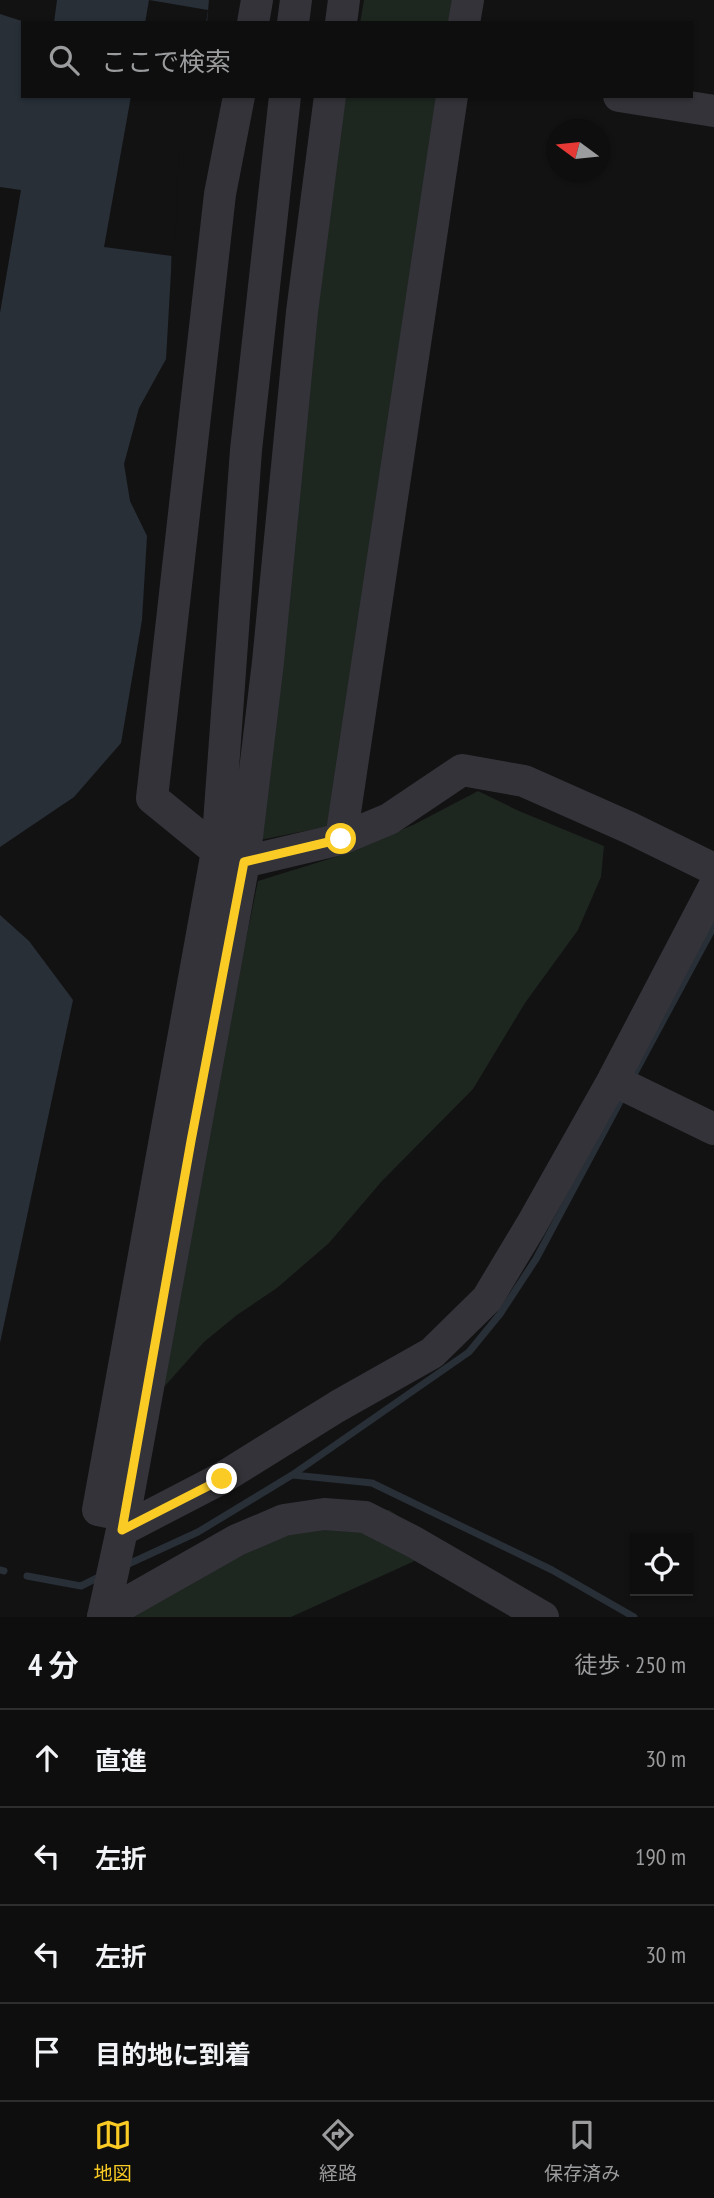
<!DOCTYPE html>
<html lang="ja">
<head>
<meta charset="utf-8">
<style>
	:root { --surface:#0e0e0e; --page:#1c1c1c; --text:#f1f3f6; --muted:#9b9c9e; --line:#2e2e2e; --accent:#f9cb24 }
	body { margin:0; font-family:"PT Sans Narrow","Noto Sans JP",sans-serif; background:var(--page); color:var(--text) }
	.controls { position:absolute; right:21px; bottom:21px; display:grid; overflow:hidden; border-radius:0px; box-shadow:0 2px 5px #0004 }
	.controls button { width:63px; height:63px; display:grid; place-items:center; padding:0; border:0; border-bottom:2px solid var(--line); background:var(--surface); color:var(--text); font:35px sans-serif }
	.compass { position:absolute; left:546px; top:119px; width:63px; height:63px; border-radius:50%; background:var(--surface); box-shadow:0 2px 5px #0004; rotate:285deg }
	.stop { position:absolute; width:21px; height:21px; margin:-16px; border:5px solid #f9cb24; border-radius:50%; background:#fff }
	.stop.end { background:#f9cb24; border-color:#fff; box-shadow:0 2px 7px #0008 }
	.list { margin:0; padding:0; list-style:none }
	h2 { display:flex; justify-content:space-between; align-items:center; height:91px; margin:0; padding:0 28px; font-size:30px }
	h2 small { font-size:23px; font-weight:400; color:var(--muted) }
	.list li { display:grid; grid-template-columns:46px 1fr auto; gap:21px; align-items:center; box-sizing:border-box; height:98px; padding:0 28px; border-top:2px solid var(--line) }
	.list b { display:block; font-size:26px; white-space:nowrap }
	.list em { font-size:23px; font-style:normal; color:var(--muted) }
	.icon { flex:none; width:38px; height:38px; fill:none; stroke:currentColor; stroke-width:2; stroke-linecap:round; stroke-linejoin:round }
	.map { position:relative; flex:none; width:714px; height:1617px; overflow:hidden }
	.search { position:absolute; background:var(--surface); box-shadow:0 2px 5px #0004; left:21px; right:21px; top:21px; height:77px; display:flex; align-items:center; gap:18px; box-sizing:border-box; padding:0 24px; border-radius:0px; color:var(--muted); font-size:26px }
	.sheet { height:483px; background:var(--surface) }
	nav { display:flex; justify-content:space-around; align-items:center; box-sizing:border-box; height:98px; border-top:2px solid var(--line); background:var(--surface); font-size:19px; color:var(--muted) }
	nav a { display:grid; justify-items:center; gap:4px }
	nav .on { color:var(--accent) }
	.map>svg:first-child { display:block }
	.green { fill:#1e2620 }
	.water { fill:#282f37 }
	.pier { fill:#121213 }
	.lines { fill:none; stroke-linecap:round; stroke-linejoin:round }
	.stream { stroke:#282f37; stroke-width:7 }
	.minor { stroke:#333339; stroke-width:32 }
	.route { stroke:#f9cb24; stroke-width:9 }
</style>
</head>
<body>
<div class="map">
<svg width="714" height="1617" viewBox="0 0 714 1617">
	<rect width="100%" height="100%" fill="#121213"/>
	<!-- green -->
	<path class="green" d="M 364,0 L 453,0 L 449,23 L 360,23 Z
		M 344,96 L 439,96 L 330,826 L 260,840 L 315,315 Z
		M 478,791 L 519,811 L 604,846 L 601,877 L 578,930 L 525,1003 L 473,1089 L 382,1181 L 329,1243 L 277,1288 L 237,1315 L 204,1342 L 164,1387 L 220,1065 L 258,881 L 345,854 L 415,824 Z
		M 307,1505 L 389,1510 L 437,1542 L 419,1559 L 291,1617 L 118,1617 L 126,1585 L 248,1520 Z"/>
	<!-- water -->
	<path class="water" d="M 0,0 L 209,0 L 207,23 L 23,23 L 23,96 L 188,96 L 175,140 L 171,272 L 166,359 L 139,408 L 124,464 L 130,501 L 147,536 L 142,620 L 121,743 L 74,797 L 0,847 Z
		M 0,915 L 29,941 L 73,1000 L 0,1343 Z"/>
	<!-- pier -->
	<path class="pier" d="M 0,0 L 57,0 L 54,23 L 28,23 L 0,14 Z
		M 149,0 L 208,10 L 206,23 L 145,23 Z
		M 131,96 L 191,96 L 179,140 L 176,225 L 172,256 L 104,247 Z
		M 0,187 L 21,190 L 0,313 Z"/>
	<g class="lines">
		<!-- stream -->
		<path class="stream" d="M 631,1080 L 714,926
			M 293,1475 L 372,1483 L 552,1570 L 634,1617
			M 124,1566 L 198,1532 L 292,1475 L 469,1352 L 500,1314 L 536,1259 L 624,1094
			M 0,1570 L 4,1571
			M 27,1576 L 81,1586 L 103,1575"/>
		<!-- minor -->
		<path class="minor" d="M 253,23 L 257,0
			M 293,23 L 296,0
			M 341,23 L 344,0
			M 464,23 L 468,0
			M 619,96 L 714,111
			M 341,839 L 452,96
			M 217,851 L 246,450 L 285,96
			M 244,862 L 341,839 L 389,819 L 462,770 L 524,781 L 630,828 L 714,869
			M 613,1080 L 714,1129
			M 123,1515 L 98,1510 L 217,851 L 152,798 L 220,194 L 239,96
			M 122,1530 L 222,1478 L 338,1406 L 432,1353 L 487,1299 L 532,1224 L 613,1080 L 714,887
			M 103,1616 L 237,1540 L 284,1520 L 324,1514 L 365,1517 L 414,1542 L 543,1617
			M 103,1617 L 122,1530 L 244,862 L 268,662 L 302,312 L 330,96"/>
	</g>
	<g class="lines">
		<!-- route -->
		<path class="route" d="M 222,1479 L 122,1530 L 191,1141 L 244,862 L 341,839"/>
	</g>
</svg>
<div class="controls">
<button><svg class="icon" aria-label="locate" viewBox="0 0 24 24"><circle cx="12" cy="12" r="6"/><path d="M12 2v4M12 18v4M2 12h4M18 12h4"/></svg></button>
</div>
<svg class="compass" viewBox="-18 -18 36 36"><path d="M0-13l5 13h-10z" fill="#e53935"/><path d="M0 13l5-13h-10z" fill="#9b9c9e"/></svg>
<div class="stop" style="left:341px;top:839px"></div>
<div class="stop end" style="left:222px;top:1479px"></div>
<div class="search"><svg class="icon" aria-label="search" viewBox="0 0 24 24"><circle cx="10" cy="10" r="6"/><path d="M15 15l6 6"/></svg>ここで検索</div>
</div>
<section class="sheet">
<h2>4 分<small>徒歩 · 250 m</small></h2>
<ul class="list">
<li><svg class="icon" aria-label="ahead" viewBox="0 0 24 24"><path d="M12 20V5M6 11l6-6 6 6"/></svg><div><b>直進</b></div><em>30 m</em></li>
<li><svg class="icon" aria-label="left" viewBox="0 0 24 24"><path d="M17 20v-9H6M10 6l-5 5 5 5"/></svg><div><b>左折</b></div><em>190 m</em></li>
<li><svg class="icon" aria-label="left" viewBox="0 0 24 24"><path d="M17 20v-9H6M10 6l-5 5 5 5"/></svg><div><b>左折</b></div><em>30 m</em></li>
<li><svg class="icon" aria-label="arrive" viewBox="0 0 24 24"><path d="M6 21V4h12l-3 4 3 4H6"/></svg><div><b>目的地に到着</b></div></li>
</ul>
</section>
<nav>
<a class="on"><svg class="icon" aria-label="map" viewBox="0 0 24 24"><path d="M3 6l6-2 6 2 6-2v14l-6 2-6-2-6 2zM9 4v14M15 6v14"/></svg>地図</a>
<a><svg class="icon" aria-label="directions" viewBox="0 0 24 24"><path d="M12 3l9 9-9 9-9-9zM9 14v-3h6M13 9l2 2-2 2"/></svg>経路</a>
<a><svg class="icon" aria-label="saved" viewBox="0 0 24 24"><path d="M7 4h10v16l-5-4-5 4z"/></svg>保存済み</a>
</nav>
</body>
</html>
